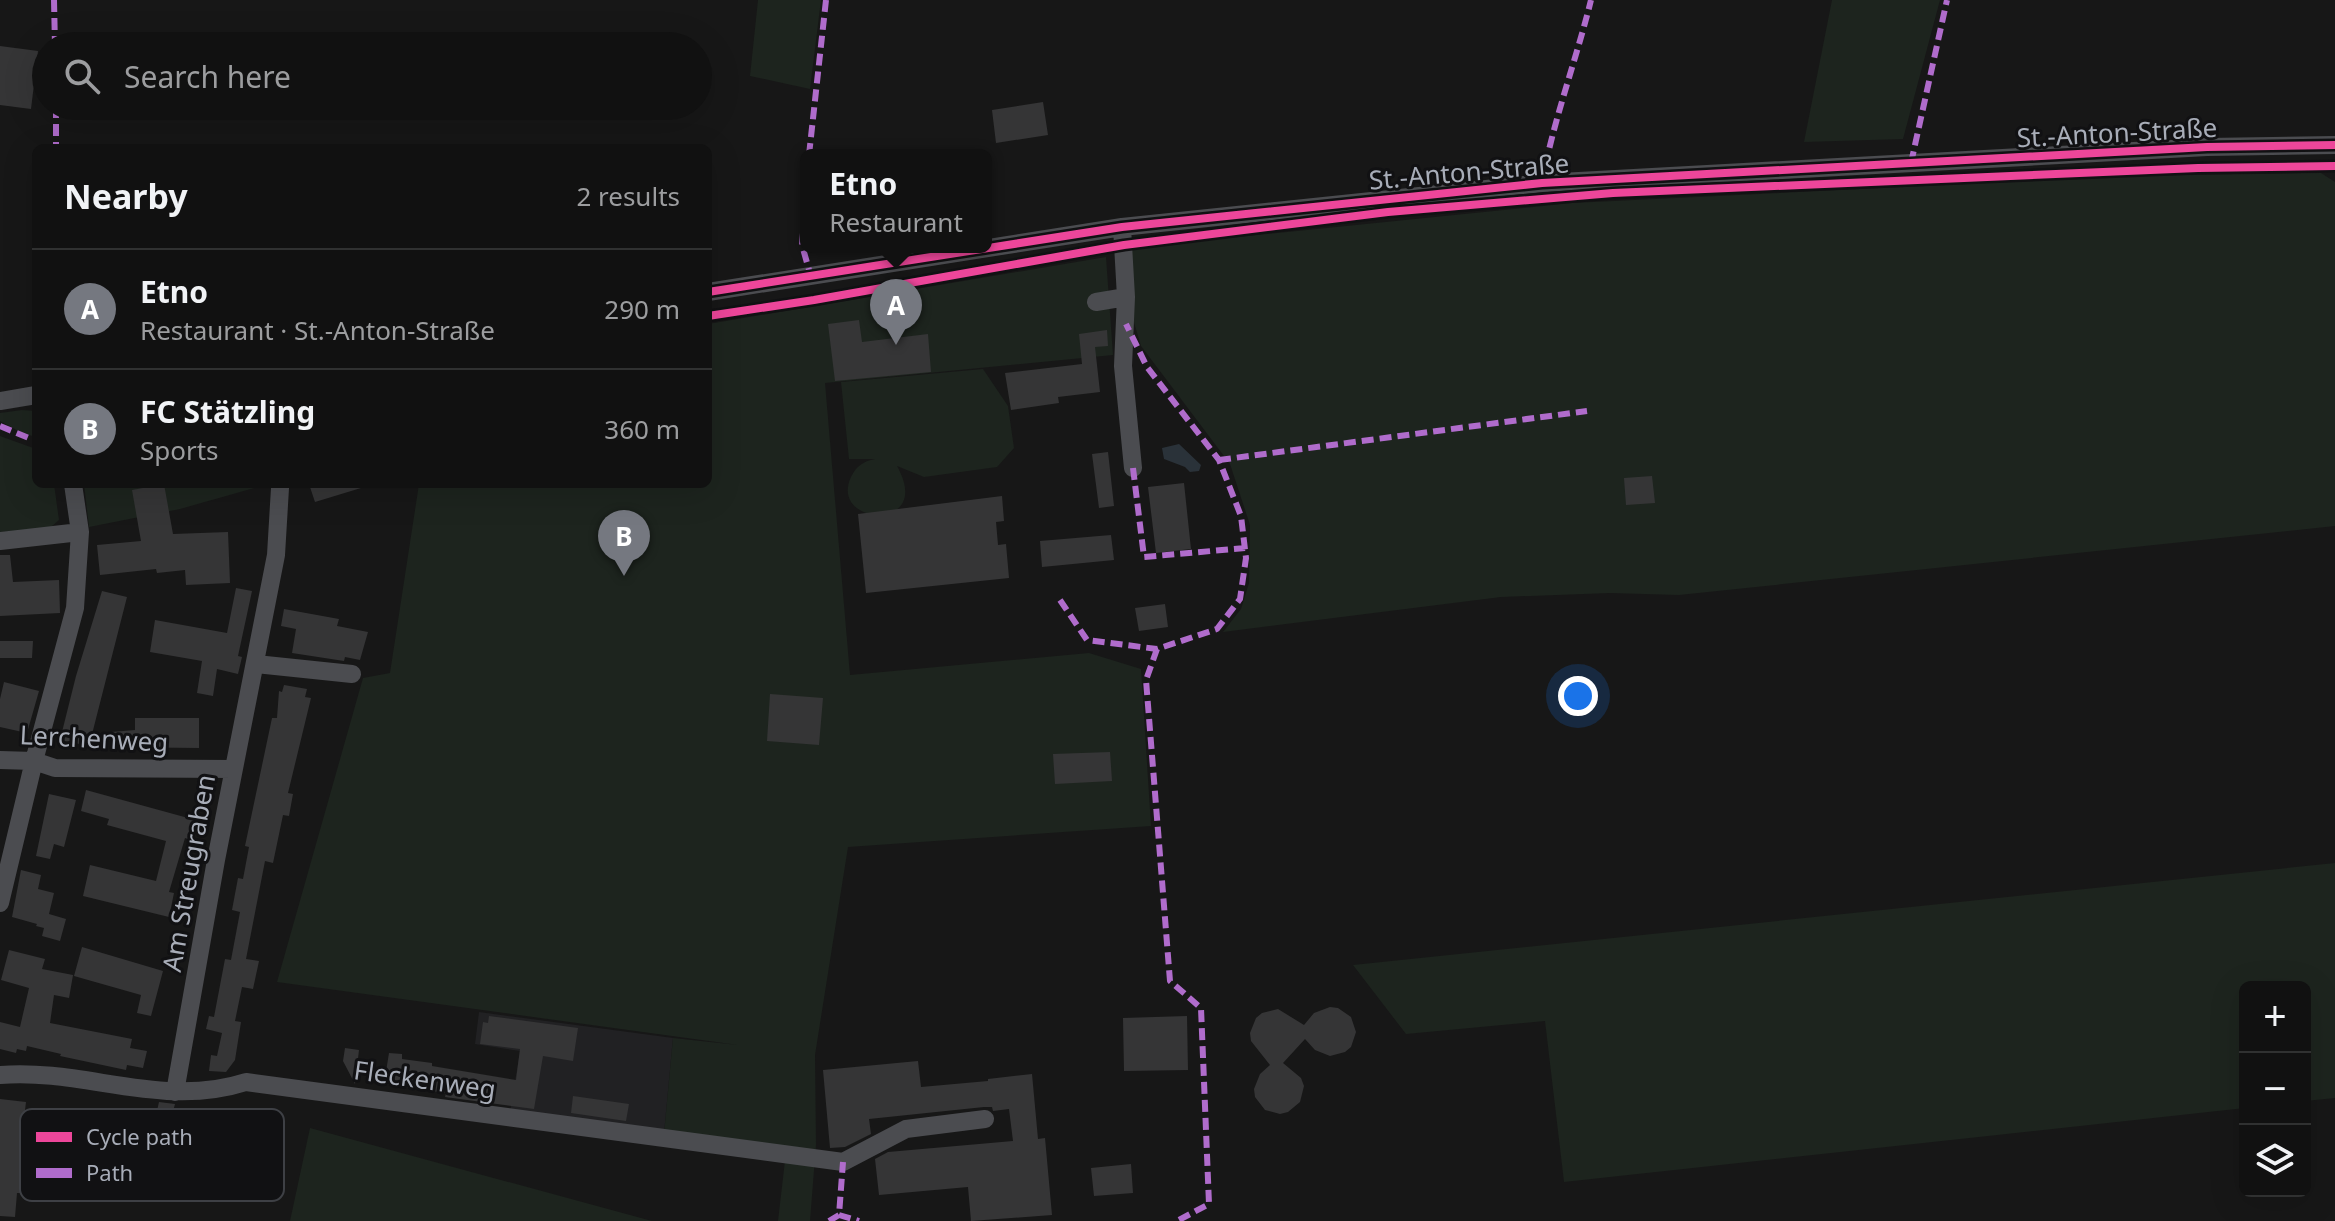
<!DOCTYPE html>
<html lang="en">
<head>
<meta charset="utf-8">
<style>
	:root { --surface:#111; --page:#1a1a1a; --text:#f1f3f6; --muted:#9c9d9f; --line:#303131; --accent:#757880 }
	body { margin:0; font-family:"Noto Sans",sans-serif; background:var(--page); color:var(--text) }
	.controls { position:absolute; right:24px; bottom:24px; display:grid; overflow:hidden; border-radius:12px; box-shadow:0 8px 32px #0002 }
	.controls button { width:72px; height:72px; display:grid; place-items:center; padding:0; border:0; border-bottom:2px solid var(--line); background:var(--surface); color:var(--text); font:40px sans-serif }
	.you { position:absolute; left:1578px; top:696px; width:28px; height:28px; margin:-20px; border:6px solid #fff; border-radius:50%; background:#1a73e8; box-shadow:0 0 0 12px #1a73e833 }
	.badge { display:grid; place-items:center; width:52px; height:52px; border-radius:50%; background:var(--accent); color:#fff; font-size:26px; font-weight:700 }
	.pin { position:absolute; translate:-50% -66px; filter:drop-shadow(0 2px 4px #0008) }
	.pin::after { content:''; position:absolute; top:42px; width:28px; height:24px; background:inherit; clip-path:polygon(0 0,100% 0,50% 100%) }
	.popup { position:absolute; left:800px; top:149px; width:192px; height:104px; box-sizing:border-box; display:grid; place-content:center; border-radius:12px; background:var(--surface); filter:drop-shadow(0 2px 6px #0005); font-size:26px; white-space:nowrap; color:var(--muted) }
	.popup b { font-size:30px; color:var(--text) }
	.popup::after { content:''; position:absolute; left:50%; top:100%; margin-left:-16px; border:16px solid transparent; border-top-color:var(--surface) }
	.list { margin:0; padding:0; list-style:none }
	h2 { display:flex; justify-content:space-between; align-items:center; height:104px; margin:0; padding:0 32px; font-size:34px }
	h2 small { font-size:26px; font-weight:400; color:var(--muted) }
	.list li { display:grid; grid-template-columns:52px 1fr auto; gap:24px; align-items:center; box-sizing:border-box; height:120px; padding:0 32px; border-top:2px solid var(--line) }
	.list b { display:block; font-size:30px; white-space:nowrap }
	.list p { margin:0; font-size:26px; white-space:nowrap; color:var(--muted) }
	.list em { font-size:26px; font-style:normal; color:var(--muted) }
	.icon { flex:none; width:44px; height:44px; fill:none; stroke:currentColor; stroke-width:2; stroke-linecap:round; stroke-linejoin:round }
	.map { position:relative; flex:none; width:2335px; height:1221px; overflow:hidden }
	.search { position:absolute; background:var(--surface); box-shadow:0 8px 32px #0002; left:32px; top:32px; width:680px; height:88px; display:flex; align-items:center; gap:20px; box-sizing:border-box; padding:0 28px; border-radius:44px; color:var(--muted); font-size:30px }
	.panel { position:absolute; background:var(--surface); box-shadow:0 8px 32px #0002; left:32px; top:144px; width:680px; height:344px; border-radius:12px }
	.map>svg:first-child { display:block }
	.built { fill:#212123 }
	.green { fill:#1d241e }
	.water { fill:#2a3239 }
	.building { fill:#353536 }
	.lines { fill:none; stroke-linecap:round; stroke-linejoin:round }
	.minor { stroke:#4b4c50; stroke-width:18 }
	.quiet { stroke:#b06ccc; stroke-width:6; stroke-dasharray:12 6; stroke-linecap:butt }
	.cycleway-casing { stroke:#111113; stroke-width:13 }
	.cycleway { stroke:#ed469a; stroke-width:8 }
	.labels { text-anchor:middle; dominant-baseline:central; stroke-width:6; stroke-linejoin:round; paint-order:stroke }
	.street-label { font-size:26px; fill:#a8adb8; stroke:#111113 }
	.key { fill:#111113; stroke:#3e4045; stroke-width:2 }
	.key-label { font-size:22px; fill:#a8adb8 }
</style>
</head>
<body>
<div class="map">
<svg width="2335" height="1221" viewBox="0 0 2335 1221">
	<rect width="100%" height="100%" fill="#171717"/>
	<!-- built -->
	<path class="built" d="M 479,1012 L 673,1038 L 664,1134 L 510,1112 L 520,1051 L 475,1044 Z"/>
	<!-- green -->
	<path class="green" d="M 758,0 L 821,0 L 810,89 L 750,76 Z
		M 1832,0 L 1940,0 L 1903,139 L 1804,142 Z
		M 2321,173 L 2335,182 L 2335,526 L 1679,595 L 1610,593 L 1501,597 L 1223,632 L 1241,609 L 1249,583 L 1250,525 L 1230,464 L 1141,346 L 1133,319 L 1130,248 L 1572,203 L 2131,176 Z
		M 1106,257 L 1113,355 L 825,383 L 850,675 L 1089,653 L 1141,669 L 1151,826 L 848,847 L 815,1055 L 816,1145 L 810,1221 L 778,1221 L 786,1152 L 664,1134 L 673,1038 L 738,1045 L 277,982 L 363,678 L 390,673 L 419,484 L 708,484 L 708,324 Z
		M 983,369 L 1008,406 L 1014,448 L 997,467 L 924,477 L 897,466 C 935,533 828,526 851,477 C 856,466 864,461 875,459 L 849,459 L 841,382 Z
		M 22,410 L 36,411 L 36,437 L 22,433 L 0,421 L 0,413 Z
		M 0,436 L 36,449 L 36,484 L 54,484 L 59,520 L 51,527 L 37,530 L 0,532 Z
		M 84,484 L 268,484 L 180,509 L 89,527 Z
		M 2335,863 L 2335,1098 L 2305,1101 L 2305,987 L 2245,987 L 2245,1108 L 1564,1182 L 1545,1021 L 1406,1034 L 1353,965 Z
		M 310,1128 L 652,1221 L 290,1221 Z"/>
	<!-- water -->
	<path class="water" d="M 1179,444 L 1201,465 L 1199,471 L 1190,472 L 1185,467 L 1164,459 L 1162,448 Z"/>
	<!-- building -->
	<path class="building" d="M 0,46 L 38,51 L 31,109 L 0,105 Z
		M 1043,102 L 1048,135 L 996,143 L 992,110 Z
		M 859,320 L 862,342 L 928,334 L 931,372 L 835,381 L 828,324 Z
		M 1107,330 L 1108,346 L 1095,347 L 1100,392 L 1058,397 L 1059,403 L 1011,410 L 1005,373 L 1082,364 L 1079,334 Z
		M 1108,452 L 1114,506 L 1099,508 L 1092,454 Z
		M 1652,476 L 1655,503 L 1626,505 L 1624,478 Z
		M 1184,483 L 1191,549 L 1156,553 L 1148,487 Z
		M 164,484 L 173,534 L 228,532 L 230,583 L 186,585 L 185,570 L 157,573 L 156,569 L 100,575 L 97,545 L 141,541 L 132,490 Z
		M 309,484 L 361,484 L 361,488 L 315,502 Z
		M 1002,496 L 1004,521 L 996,522 L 998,545 L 1006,544 L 1009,578 L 866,593 L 858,514 Z
		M 1111,535 L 1114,560 L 1042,567 L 1040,541 Z
		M 0,555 L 10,555 L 13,582 L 59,580 L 60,613 L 0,616 Z
		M 236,588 L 252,591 L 238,656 L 242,657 L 238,674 L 217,669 L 213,696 L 197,693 L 202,661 L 150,652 L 155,620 L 227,633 Z
		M 102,591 L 127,597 L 89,746 L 60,740 L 76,676 Z
		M 1165,604 L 1168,627 L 1139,631 L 1135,608 Z
		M 284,609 L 339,619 L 337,626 L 368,632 L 360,660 L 345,657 L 344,661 L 292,653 L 296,629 L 281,626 Z
		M 0,641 L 33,641 L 32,658 L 0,658 Z
		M 4,682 L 39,691 L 27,733 L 0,727 L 0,699 Z
		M 284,685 L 307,689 L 305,697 L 311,698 L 288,793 L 293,794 L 289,816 L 283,815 L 273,863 L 265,861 L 246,959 L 259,961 L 253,989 L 242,987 L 235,1021 L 241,1022 L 235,1060 L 226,1072 L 209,1071 L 211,1055 L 217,1056 L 222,1033 L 206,1029 L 209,1016 L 214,1017 L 225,959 L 231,960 L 240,912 L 232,910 L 238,878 L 243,879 L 249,847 L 245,846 L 272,718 L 277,718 L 279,691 L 282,692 Z
		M 770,694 L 823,698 L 819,745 L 767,741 Z
		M 135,718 L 199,718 L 199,748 L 111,747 L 111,732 L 135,730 Z
		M 1110,752 L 1112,781 L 1055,784 L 1053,754 Z
		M 86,790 L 199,821 L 194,841 L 185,838 L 169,892 L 174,893 L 169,917 L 83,896 L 90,865 L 156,881 L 166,841 L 107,825 L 109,819 L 81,811 Z
		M 49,794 L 76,800 L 64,847 L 54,844 L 50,859 L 36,856 Z
		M 21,870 L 41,875 L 38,889 L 54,893 L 49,914 L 66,919 L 60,941 L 42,936 L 44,928 L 36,926 L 37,924 L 12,917 Z
		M 82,947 L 163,971 L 151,1016 L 137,1013 L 141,995 L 74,976 Z
		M 9,950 L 45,959 L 42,969 L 73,975 L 69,998 L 54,995 L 50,1023 L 132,1039 L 130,1048 L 147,1051 L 143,1068 L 127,1065 L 126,1070 L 60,1056 L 61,1054 L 27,1046 L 26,1051 L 17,1049 L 16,1053 L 0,1049 L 0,1022 L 20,1027 L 29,988 L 1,980 Z
		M 1330,1007 L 1338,1008 L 1351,1017 L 1356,1032 L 1351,1047 L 1345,1052 L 1330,1056 L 1315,1050 L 1305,1039 L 1283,1063 L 1301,1078 L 1304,1086 L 1300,1102 L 1288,1112 L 1280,1114 L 1265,1110 L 1255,1097 L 1254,1089 L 1260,1074 L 1270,1065 L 1251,1041 L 1250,1033 L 1256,1018 L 1262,1013 L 1278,1009 L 1304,1025 L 1314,1013 Z
		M 489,1016 L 578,1028 L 573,1061 L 543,1056 L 534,1109 L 445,1097 L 446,1093 L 384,1084 L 389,1053 L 402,1054 L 402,1059 L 432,1063 L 432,1066 L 516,1080 L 520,1049 L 480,1044 L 483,1022 L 488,1023 Z
		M 1187,1016 L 1188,1070 L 1124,1071 L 1123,1018 Z
		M 345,1048 L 359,1050 L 355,1084 L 343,1061 Z
		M 918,1061 L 921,1087 L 988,1081 L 988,1079 L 1032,1074 L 1038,1139 L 1045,1138 L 1052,1215 L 971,1221 L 968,1187 L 879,1195 L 875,1159 L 888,1152 L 1013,1141 L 1009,1109 L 993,1111 L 992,1107 L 984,1107 L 869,1119 L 871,1134 L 845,1147 L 830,1148 L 823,1070 Z
		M 573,1096 L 629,1104 L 626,1121 L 571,1113 Z
		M 0,1099 L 26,1102 L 23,1127 L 68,1133 L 62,1157 L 27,1152 L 23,1193 L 17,1193 L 15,1217 L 0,1216 Z
		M 159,1102 L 175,1104 L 171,1119 L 156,1115 Z
		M 118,1116 L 135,1120 L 114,1198 L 97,1193 L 102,1174 L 86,1170 L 97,1131 L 113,1135 Z
		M 186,1121 L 218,1129 L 210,1169 L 177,1161 Z
		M 1131,1164 L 1133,1193 L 1094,1196 L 1091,1168 Z"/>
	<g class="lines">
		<!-- minor -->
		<path class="minor" d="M 1122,227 L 1126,297 L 1123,366 L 1133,468
			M 708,292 L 1122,227 L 1542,183 L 2207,147 L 2335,145
			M 1096,302 L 1126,297
			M 0,401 L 36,395
			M 0,541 L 80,532
			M 256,664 L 352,674
			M 0,760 L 34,761 L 55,768 L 234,769
			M 0,903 L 34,761 L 75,608 L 80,532 L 73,484
			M 0,1075 C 84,1068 162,1109 246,1082 L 843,1162 L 906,1129 L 985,1119
			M 175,1092 L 216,860 L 276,555 L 280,488"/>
		<!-- quiet -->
		<path class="quiet" d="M 54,0 L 55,46
			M 56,106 L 56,148
			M 809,155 L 826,0
			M 1911,163 L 1947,0
			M 1542,183 C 1553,121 1576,61 1591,0
			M 806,197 L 802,245 L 811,277
			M 36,366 L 36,374
			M 0,426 L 36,441
			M 1219,460 L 1587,411
			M 1133,468 L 1144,557 L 1245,548
			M 1060,600 L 1087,640 L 1157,649 L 1217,629 L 1240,599 L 1246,558 L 1241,516 L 1219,460 L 1147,367 L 1126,324
			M 1157,649 L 1146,680 L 1170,981 L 1201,1008 L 1209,1204 L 1177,1221
			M 839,1215 L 859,1221
			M 829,1221 L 839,1215 L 843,1162"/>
		<!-- cycleway casing -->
		<g class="cycleway-casing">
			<path id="cycleway" d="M 708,292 L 1122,227 L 1542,183 L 2207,147 L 2335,145
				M 708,316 L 814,300 L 1124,245 L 1388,212 L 1613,193 L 2198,168 L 2335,166"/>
		</g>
		<!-- cycleway -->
		<use href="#cycleway" class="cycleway"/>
	</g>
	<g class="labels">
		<!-- street labels -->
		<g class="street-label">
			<text transform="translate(2117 132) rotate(-3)">St.-Anton-Straße</text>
			<text transform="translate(1469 171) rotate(-5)">St.-Anton-Straße</text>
			<text transform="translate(94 738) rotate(3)">Lerchenweg</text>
			<text transform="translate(188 873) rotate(-80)">Am Streugraben</text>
			<text transform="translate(425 1079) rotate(8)">Fleckenweg</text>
		</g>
	</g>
	<!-- legend -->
	<rect x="20" y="1109" width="264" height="92" rx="12" class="key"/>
	<rect x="36" y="1132" width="36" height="10" fill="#ed469a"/>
	<rect x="36" y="1168" width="36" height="10" fill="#b06ccc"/>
	<g class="key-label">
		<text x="86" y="1145">Cycle path</text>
		<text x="86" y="1181">Path</text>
	</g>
</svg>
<div class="controls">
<button>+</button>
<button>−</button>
<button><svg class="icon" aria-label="layers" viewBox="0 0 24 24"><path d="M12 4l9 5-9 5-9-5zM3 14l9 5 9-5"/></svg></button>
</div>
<div class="you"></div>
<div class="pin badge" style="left:896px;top:345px">A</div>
<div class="popup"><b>Etno</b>Restaurant</div>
<div class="pin badge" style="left:624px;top:576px">B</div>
<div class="search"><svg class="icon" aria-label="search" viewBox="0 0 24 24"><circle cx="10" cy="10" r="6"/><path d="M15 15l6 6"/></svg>Search here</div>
<section class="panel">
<h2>Nearby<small>2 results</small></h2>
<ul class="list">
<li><span class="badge">A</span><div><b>Etno</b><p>Restaurant · St.-Anton-Straße</p></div><em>290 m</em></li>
<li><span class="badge">B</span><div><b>FC Stätzling</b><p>Sports</p></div><em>360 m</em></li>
</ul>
</section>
</div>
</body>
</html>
